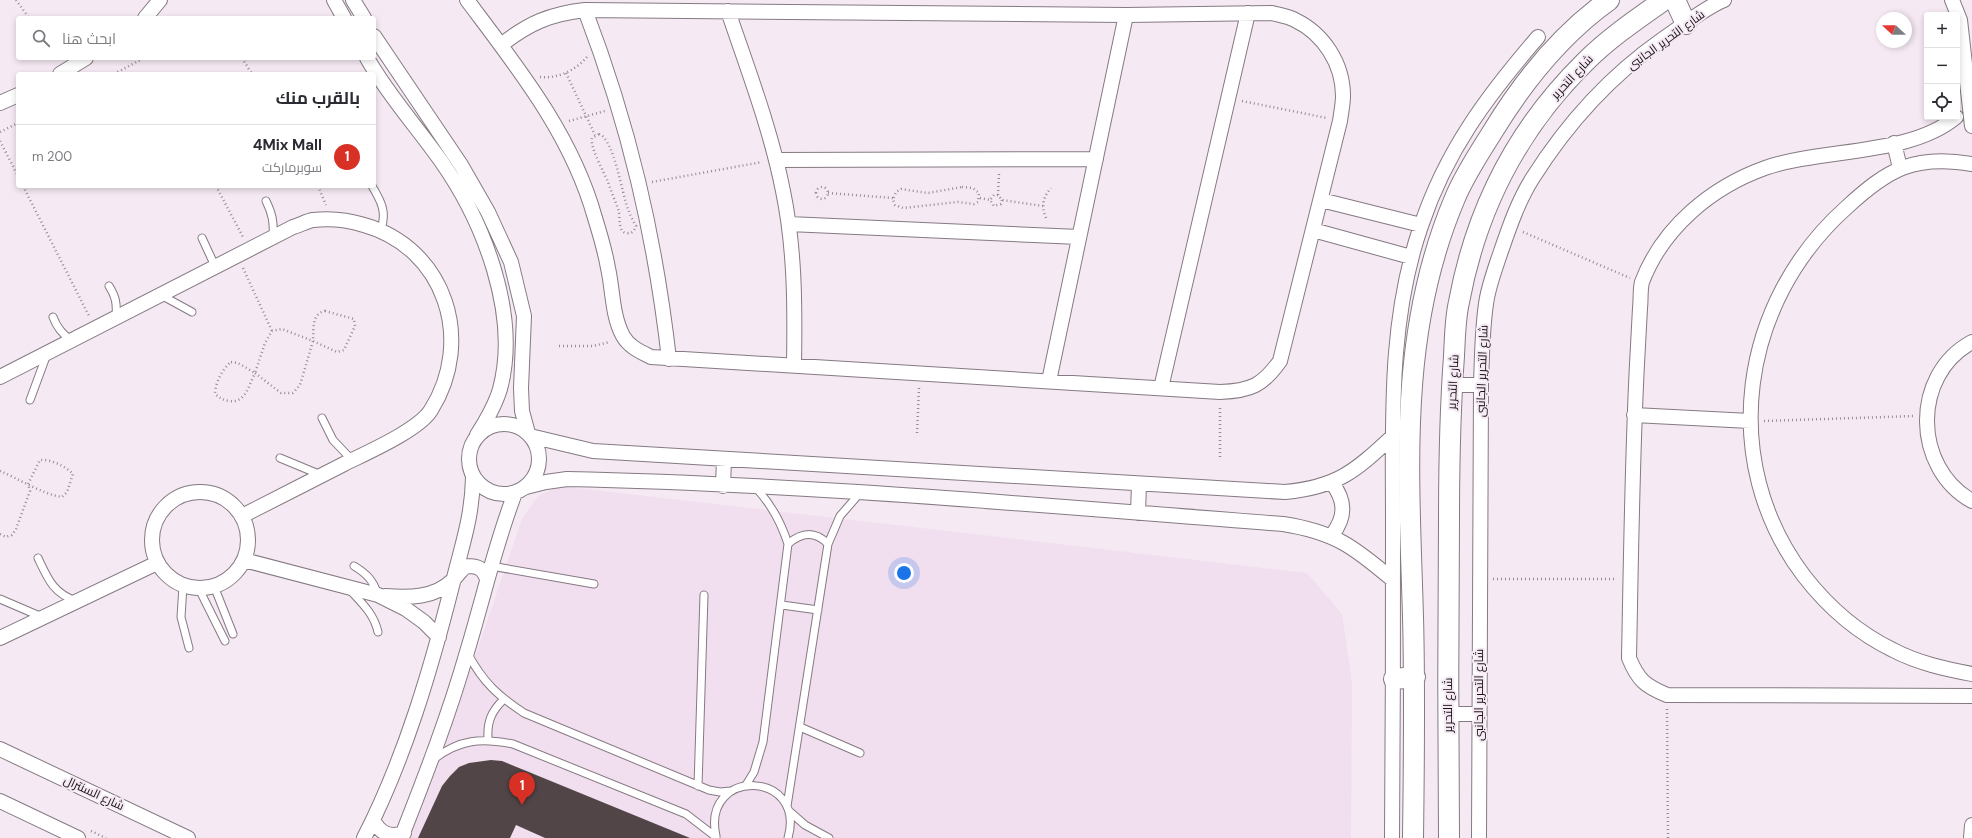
<!DOCTYPE html>
<html lang="ar">
<head>
<meta charset="utf-8">
<style>
	:root { --surface:#fff; --page:#f2f2f3; --text:#2b2b33; --muted:#7c7c81; --line:#e1e1e2; --accent:#d93025 }
	body { margin:0; font-family:"DM Sans",Cairo,sans-serif; background:var(--page); color:var(--text); direction:rtl }
	.controls { position:absolute; right:12px; top:12px; display:grid; overflow:hidden; border-radius:4px; box-shadow:0 2px 6px #0003 }
	.controls button { width:36px; height:36px; display:grid; place-items:center; padding:0; border:0; border-bottom:1px solid var(--line); background:var(--surface); color:var(--text); font:20px sans-serif }
	.compass { position:absolute; left:1876px; top:12px; width:36px; height:36px; border-radius:50%; background:var(--surface); box-shadow:0 2px 6px #0003; rotate:292deg }
	.you { position:absolute; left:904px; top:573px; width:14px; height:14px; margin:-10px; border:3px solid #fff; border-radius:50%; background:#1a73e8; box-shadow:0 0 0 6px #1a73e833 }
	.badge { display:grid; place-items:center; width:26px; height:26px; border-radius:50%; background:var(--accent); color:#fff; font-size:13px; font-weight:700 }
	.pin { position:absolute; translate:-50% -33px; filter:drop-shadow(0 1px 2px #0008) }
	.pin::after { content:''; position:absolute; top:21px; width:14px; height:12px; background:inherit; clip-path:polygon(0 0,100% 0,50% 100%) }
	.list { margin:0; padding:0; list-style:none }
	h2 { display:flex; justify-content:space-between; align-items:center; height:52px; margin:0; padding:0 16px; font-size:17px }
	h2 small { font-size:13px; font-weight:400; color:var(--muted) }
	.list li { display:grid; grid-template-columns:26px 1fr auto; gap:12px; align-items:center; box-sizing:border-box; height:64px; padding:0 16px; border-top:1px solid var(--line) }
	.list b { display:block; font-size:15px; white-space:nowrap }
	.list p { margin:0; font-size:13px; white-space:nowrap; color:var(--muted) }
	.list em { font-size:13px; font-style:normal; color:var(--muted) }
	.icon { flex:none; width:22px; height:22px; fill:none; stroke:currentColor; stroke-width:2; stroke-linecap:round; stroke-linejoin:round }
	.map { position:relative; flex:none; width:1972px; height:838px; overflow:hidden; direction:ltr }
	.search { position:absolute; background:var(--surface); box-shadow:0 2px 6px #0003; left:16px; top:16px; width:360px; height:44px; display:flex; align-items:center; gap:10px; box-sizing:border-box; padding:0 14px; border-radius:4px; color:var(--muted); font-size:15px }
	.panel { position:absolute; background:var(--surface); box-shadow:0 2px 6px #0003; left:16px; top:72px; width:360px; height:116px; border-radius:4px; direction:rtl }
	.map>svg:first-child { display:block }
	.built { fill:#f1deee }
	.building { fill:#524548 }
	.lines { fill:none; stroke-linecap:round; stroke-linejoin:round }
	.lane-casing { stroke:#857a83; stroke-width:9 }
	.street-casing { stroke:#857a83; stroke-width:16 }
	.secondary-casing { stroke:#857a83; stroke-width:22 }
	.path { stroke:#958d94; stroke-width:2.5; stroke-dasharray:1 3; stroke-linecap:butt }
	.lane { stroke:#fff; stroke-width:7 }
	.street { stroke:#fff; stroke-width:14 }
	.secondary { stroke:#fff; stroke-width:20 }
	.labels { text-anchor:middle; dominant-baseline:central; stroke-width:4; stroke-linejoin:round; paint-order:stroke }
	.street-label { font-size:12px; fill:#161215; stroke:#f5e9f3 }
</style>
</head>
<body>
<div class="map">
<svg width="1972" height="838" viewBox="0 0 1972 838">
	<rect width="100%" height="100%" fill="#f5e9f3"/>
	<!-- built -->
	<path class="built" d="M 560,486 L 1307,573 L 1342,614 L 1352,683 L 1351,838 L 408,838 L 440,760 L 522,519 L 538,496 Z"/>
	<!-- building -->
	<path class="building" d="M 491,760 L 502,761 L 690,838 L 545,838 L 516,825 L 510,838 L 418,838 L 442,786 L 450,776 L 459,767 L 469,763 Z"/>
	<g class="lines">
		<!-- lane casing -->
		<g class="lane-casing">
			<path id="lane" d="M 372,186 C 381,201 387,212 381,229
				M 266,201 C 272,213 274,222 273,236
				M 202,238 L 215,266
				M 109,286 C 116,297 117,304 116,317
				M 159,294 L 192,312
				M 53,317 C 57,328 62,334 71,340
				M 30,400 L 47,354
				M 322,418 L 333,440 L 352,460
				M 280,458 L 321,475
				M 788,544 C 802,532 815,531 828,544
				M 38,558 C 48,579 53,593 76,601
				M 354,566 C 367,574 373,580 378,595
				M 491,566 L 594,584
				M 183,586 L 181,617 L 189,648
				M 214,586 L 233,634
				M 199,589 L 225,641
				M 349,589 C 362,603 374,614 378,632
				M 0,599 L 42,617
				M 782,605 L 818,610
				M 468,654 C 483,682 498,696 524,713 L 709,790 L 720,792 L 731,791
				M 800,727 L 860,753
				M 488,739 C 487,722 491,712 503,700
				M 434,759 C 460,739 481,738 513,744 L 686,814 L 716,837
				M 746,785 L 754,772 L 763,742 L 788,544 C 781,522 772,505 756,488
				M 698,786 L 704,595
				M 787,806 L 828,544 L 840,516 L 860,493
				M 789,811 L 805,825 L 829,838
				M 716,836 C 701,767 807,770 788,838"/>
		</g>
		<!-- street casing -->
		<g class="street-casing">
			<path id="street" d="M 334,0 L 344,18
				M 353,0 L 364,18
				M 467,0 C 518,68 572,135 595,218 C 600,234 605,251 608,268 C 613,290 612,316 623,336 C 629,347 641,352 651,357 L 1220,392 C 1251,391 1263,385 1280,361 L 1340,121 C 1341,113 1343,104 1343,96 C 1343,64 1324,34 1295,20 C 1288,16 1279,15 1272,13 L 1126,15 L 585,10 C 550,14 529,23 501,45
				M 1952,0 L 1960,20 L 1972,126
				M 585,10 C 629,125 655,236 669,359
				M 728,11 C 748,70 771,130 783,191 C 795,249 795,307 794,366
				M 145,18 L 160,0
				M 374,36 L 461,165 L 488,212 L 511,262 L 524,316 L 521,388 L 522,411 L 528,433
				M 367,58 C 388,95 417,127 441,161 C 484,222 520,315 500,389 C 495,406 486,421 477,435
				M 60,74 L 86,58
				M 0,103 L 18,95
				M 1956,117 C 1910,156 1822,148 1765,168 C 1712,187 1663,227 1642,282 C 1640,289 1641,300 1640,308 C 1639,327 1638,345 1637,364 C 1632,462 1631,560 1629,658 C 1638,680 1645,686 1667,695 L 1972,696
				M 1894,143 L 1900,168
				M 776,160 L 1096,159
				M 1972,164 C 1915,154 1888,169 1847,207 C 1740,302 1717,461 1804,576 C 1828,607 1858,633 1893,650 C 1918,663 1945,669 1972,674
				M 1321,200 L 1421,225
				M 789,224 L 1079,237
				M 1313,230 L 1411,257
				M 1972,342 C 1911,375 1913,468 1972,501
				M 0,377 L 293,227 C 300,225 307,221 313,220 C 330,218 348,220 364,225 C 445,248 475,340 431,410 C 419,430 366,453 344,464 C 310,481 276,499 242,516
				M 1049,381 L 1126,15
				M 1452,385 L 1481,385
				M 1161,388 L 1248,13
				M 1634,415 L 1750,421
				M469 459a35 35 0 1 1 70 0a35 35 0 1 1-70 0Z
				M 530,436 L 593,451 L 1285,492 C 1338,487 1355,471 1393,436
				M 723,486 L 724,459
				M 526,487 L 546,482 L 567,479 C 806,484 1045,506 1283,524 C 1335,532 1354,547 1393,580
				M152 540a48 48 0 1 1 96 0a48 48 0 1 1-96 0Z
				M 1138,513 L 1139,484
				M 1332,535 C 1346,517 1346,501 1332,483
				M 244,560 L 378,595 L 406,609 L 424,622 L 439,637
				M 385,596 C 409,598 435,598 453,580 C 458,575 461,570 466,566 C 478,566 483,568 487,579
				M 0,638 L 157,563
				M 1447,714 L 1479,714
				M 0,749 L 188,838
				M 0,801 L 78,838
				M 373,820 C 380,833 389,838 404,833
				M 364,838 C 405,758 431,669 453,582 C 462,545 472,518 473,478
				M 401,838 C 425,777 449,715 467,652 C 483,599 495,545 515,493
				M 1392,838 C 1393,733 1393,627 1393,522 C 1393,422 1388,321 1421,226 C 1446,151 1487,96 1538,37
				M 1479,838 L 1481,385 C 1482,358 1482,331 1486,304 C 1488,288 1494,272 1499,257 C 1508,231 1517,203 1532,179 C 1566,125 1610,76 1663,39 C 1681,27 1704,8 1724,0
				M 1971,838 L 1972,825"/>
		</g>
		<!-- secondary casing -->
		<g class="secondary-casing">
			<path id="secondary" d="M 1675,0 L 1686,24
				M 1394,679 L 1415,677
				M 1413,838 C 1414,764 1415,690 1413,617 C 1409,473 1397,334 1455,198 C 1465,174 1480,152 1493,131 C 1524,80 1560,35 1609,0
				M 1449,838 C 1448,732 1448,627 1449,521 C 1449,466 1450,411 1454,356 C 1455,338 1455,319 1459,302 C 1476,210 1518,128 1585,62 C 1609,38 1637,19 1664,0"/>
		</g>
		<!-- path -->
		<path class="path" d="M 16,0 L 29,18
			M 242,58 L 252,74
			M 566,73 L 595,135
			M 114,74 L 144,58
			M 540,77 C 558,79 576,70 587,57
			M 1242,101 L 1327,118
			M 569,121 L 605,111
			M 0,132 L 18,123
			M 599,134 C 614,139 622,194 628,209 C 630,215 633,221 636,226 C 634,231 632,234 627,233 C 618,233 620,219 619,212 C 616,202 611,192 608,182 C 604,172 590,148 592,138 Z
			M 0,141 L 18,176
			M 652,182 L 762,162
			M 23,186 L 89,316
			M 216,186 L 243,237
			M 318,186 L 326,205
			M816 193a6 6 0 1 1 12 0a6 6 0 1 1-12 0Z
			M 962,187 L 973,188 L 979,193 L 978,202 L 974,204 L 958,202 L 903,208 L 895,205 L 893,200 L 896,192 L 901,189 L 928,193 Z
			M 828,193 L 893,198
			M 998,195 L 999,173
			M 980,198 L 990,200
			M 1002,200 L 1001,204 L 994,206 L 990,200 L 994,195 L 998,195 L 1002,200 L 1043,206
			M 1046,218 C 1041,206 1043,197 1051,188
			M 1523,232 L 1630,278
			M 243,268 L 272,331
			M 325,311 L 354,319 L 355,326 L 344,350 L 337,352 L 313,341 C 314,329 311,314 325,311 Z
			M 559,346 L 593,346 L 610,342
			M 231,362 L 238,363 L 255,373 L 265,343 L 272,331 L 282,329 L 313,341 L 300,385 L 293,393 L 281,393 L 255,373 C 249,385 245,404 229,401 C 223,400 220,398 215,394 C 215,383 223,368 231,362
			M 1764,421 L 1915,416
			M 917,433 L 919,388
			M 1220,457 L 1220,405
			M 0,471 C 19,479 42,494 62,497 L 67,492 L 73,474 C 65,466 51,459 40,460 L 28,484 L 30,491 L 16,529 L 12,535 L 6,537 L 0,534
			M 1493,579 L 1616,579
			M 1667,709 L 1668,838
			M 91,831 L 106,838"/>
		<!-- lane -->
		<use href="#lane" class="lane"/>
		<!-- street -->
		<use href="#street" class="street"/>
		<!-- secondary -->
		<use href="#secondary" class="secondary"/>
	</g>
	<g class="labels">
		<!-- street labels -->
		<g class="street-label">
			<text transform="translate(1666 40) rotate(-36)">شارع التحرير الجانبى</text>
			<text transform="translate(1572 77) rotate(-47)">شارع التحرير</text>
			<text transform="translate(1482 371) rotate(-88)">شارع التحرير الجانبى</text>
			<text transform="translate(1453 382) rotate(-87)">شارع التحرير</text>
			<text transform="translate(1479 695) rotate(-90)">شارع التحرير الجانبى</text>
			<text transform="translate(1448 705) rotate(-90)">شارع التحرير</text>
			<text transform="translate(94 793) rotate(25)">شارع السنترال</text>
		</g>
	</g>
</svg>
<div class="controls">
<button>+</button>
<button>−</button>
<button><svg class="icon" aria-label="locate" viewBox="0 0 24 24"><circle cx="12" cy="12" r="6"/><path d="M12 2v4M12 18v4M2 12h4M18 12h4"/></svg></button>
</div>
<svg class="compass" viewBox="-18 -18 36 36"><path d="M0-13l5 13h-10z" fill="#e53935"/><path d="M0 13l5-13h-10z" fill="#7c7c81"/></svg>
<div class="you"></div>
<div class="pin badge" style="left:522px;top:805px">1</div>
<div class="search"><svg class="icon" aria-label="search" viewBox="0 0 24 24"><circle cx="10" cy="10" r="6"/><path d="M15 15l6 6"/></svg>ابحث هنا</div>
<section class="panel">
<h2>بالقرب منك<small></small></h2>
<ul class="list">
<li><span class="badge">1</span><div><b>4Mix Mall</b><p>سوبرماركت</p></div><em>200 m</em></li>
</ul>
</section>
</div>
</body>
</html>
